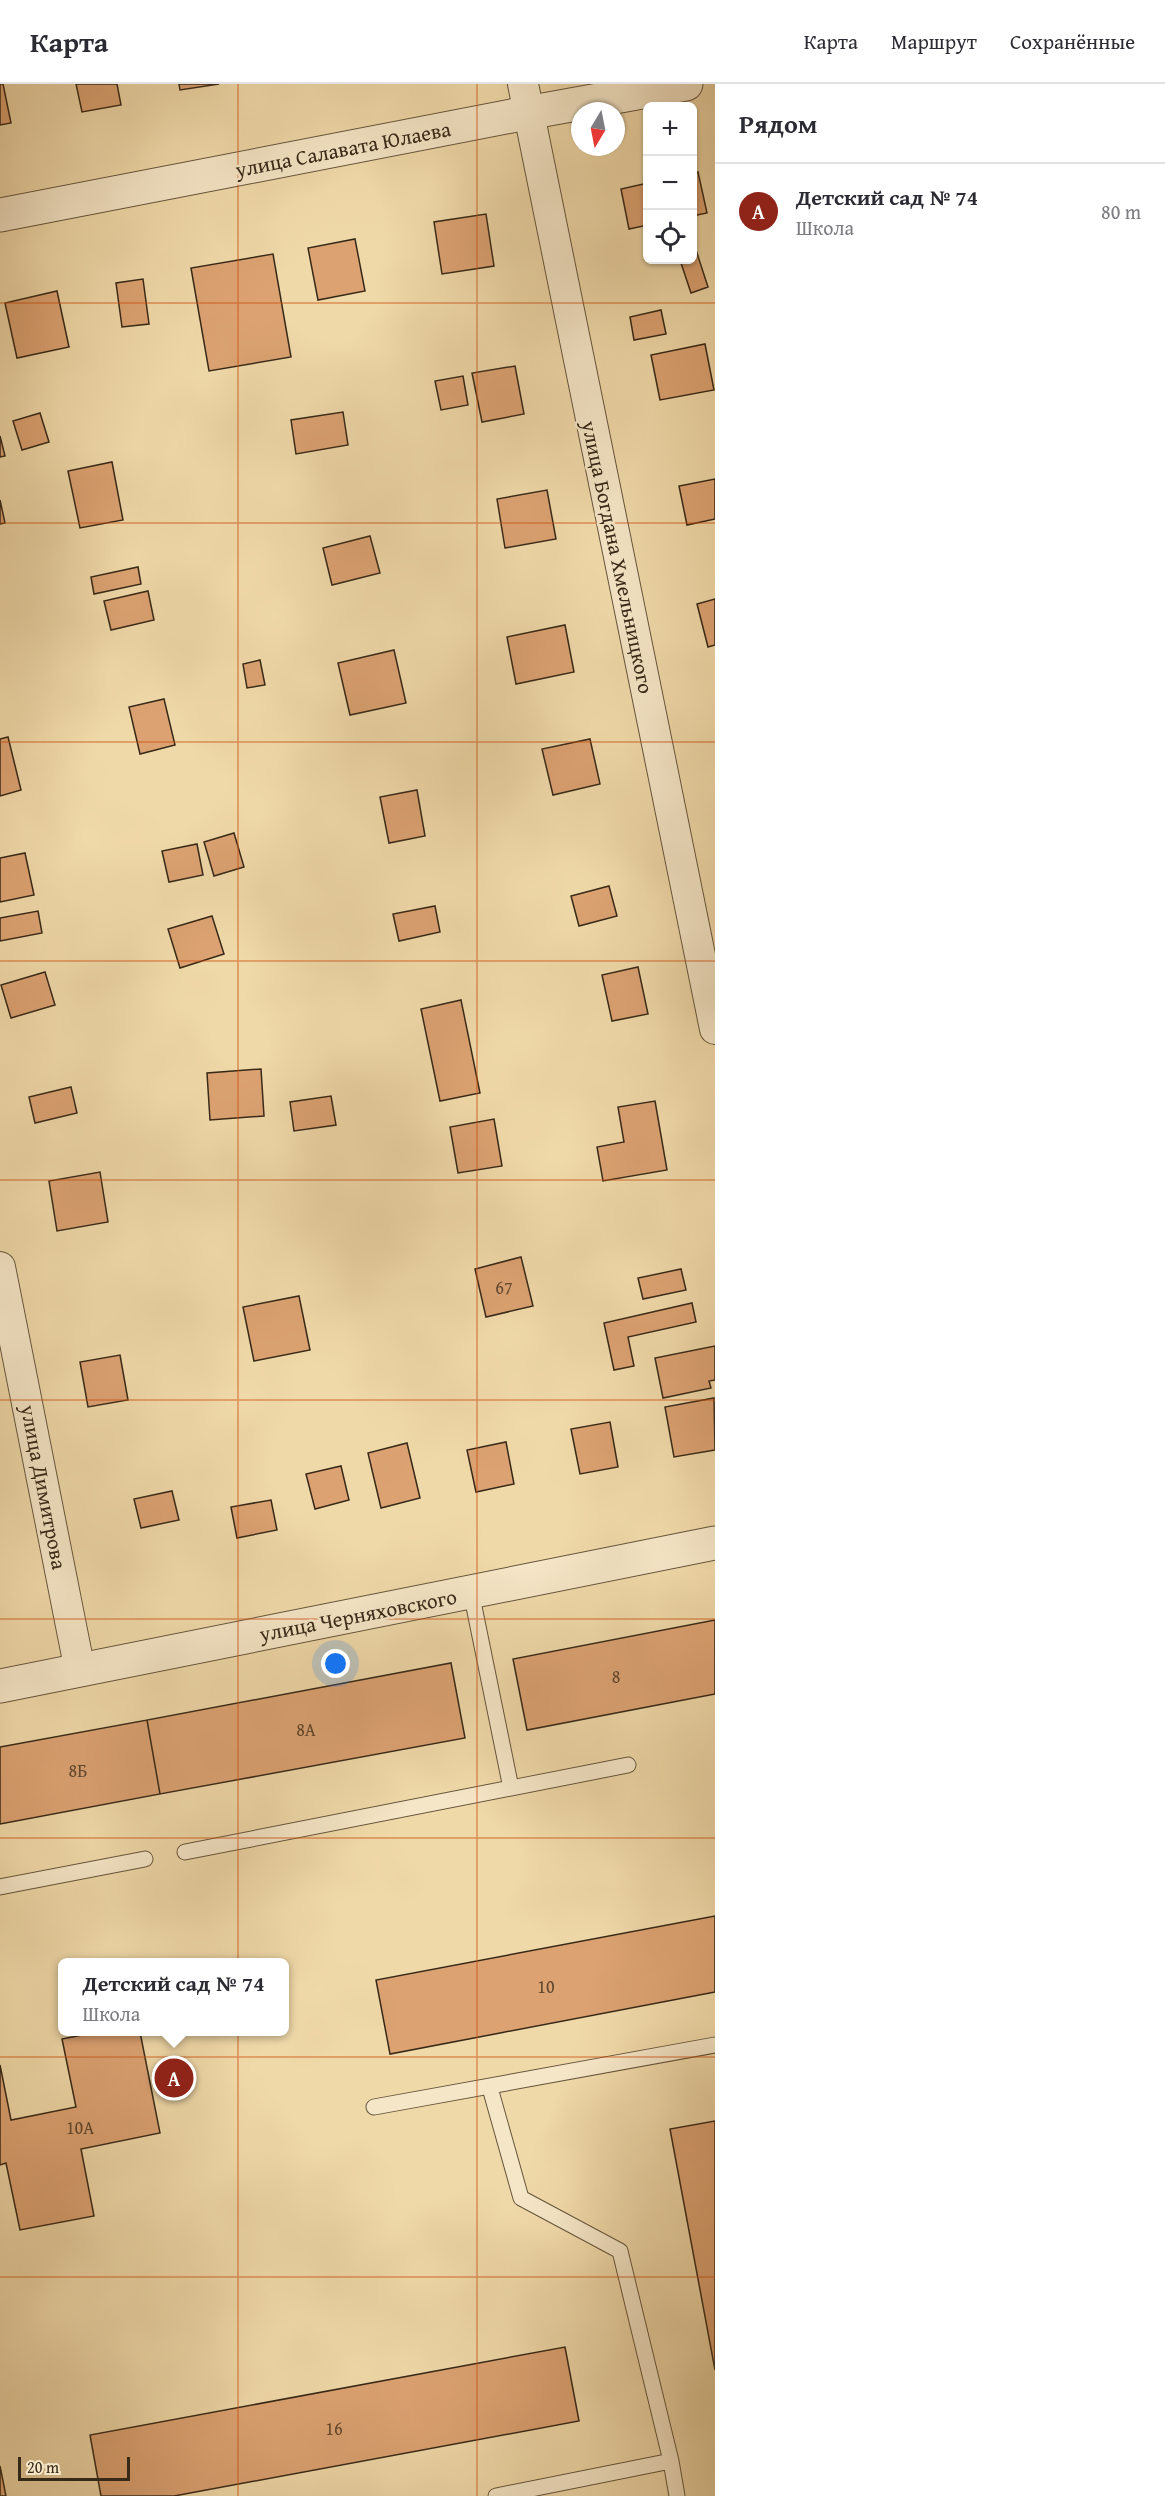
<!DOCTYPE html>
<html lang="ru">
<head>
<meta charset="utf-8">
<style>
	:root { --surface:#fff; --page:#f7f7f7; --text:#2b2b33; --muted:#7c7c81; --line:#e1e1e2; --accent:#8f2418 }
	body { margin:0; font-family:"Gentium Book Plus",serif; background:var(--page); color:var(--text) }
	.controls { position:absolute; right:18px; top:18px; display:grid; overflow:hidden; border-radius:9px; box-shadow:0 2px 4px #0004 }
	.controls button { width:54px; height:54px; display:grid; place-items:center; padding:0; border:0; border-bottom:2px solid var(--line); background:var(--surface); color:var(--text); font:30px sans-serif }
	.compass { position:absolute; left:571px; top:18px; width:54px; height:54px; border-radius:50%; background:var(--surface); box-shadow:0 2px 4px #0004; rotate:190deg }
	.scale { position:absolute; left:18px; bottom:15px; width:112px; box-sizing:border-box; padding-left:6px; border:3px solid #372918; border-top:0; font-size:16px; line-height:21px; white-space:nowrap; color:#372918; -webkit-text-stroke:4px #f5e6c7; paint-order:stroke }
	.you { position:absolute; left:336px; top:1580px; width:21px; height:21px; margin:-15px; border:4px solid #fff; border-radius:50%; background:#1a73e8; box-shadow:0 0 0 9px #1a73e833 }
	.badge { display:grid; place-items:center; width:39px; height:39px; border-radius:50%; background:var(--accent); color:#fff; font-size:20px; font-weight:700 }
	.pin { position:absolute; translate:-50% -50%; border:3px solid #fff; box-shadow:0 2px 6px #0006 }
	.popup { position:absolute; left:58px; top:1874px; width:231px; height:78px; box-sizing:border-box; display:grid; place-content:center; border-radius:9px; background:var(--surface); filter:drop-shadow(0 2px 4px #0005); font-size:20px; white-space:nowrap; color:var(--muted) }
	.popup b { font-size:22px; color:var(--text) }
	.popup::after { content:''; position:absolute; left:50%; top:100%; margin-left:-12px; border:12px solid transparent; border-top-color:var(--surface) }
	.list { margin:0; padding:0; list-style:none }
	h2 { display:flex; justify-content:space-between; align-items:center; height:78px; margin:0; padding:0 24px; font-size:26px }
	h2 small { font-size:20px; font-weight:400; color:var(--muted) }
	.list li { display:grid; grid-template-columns:39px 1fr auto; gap:18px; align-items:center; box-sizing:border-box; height:96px; padding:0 24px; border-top:2px solid var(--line) }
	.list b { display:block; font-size:22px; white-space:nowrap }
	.list p { margin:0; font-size:20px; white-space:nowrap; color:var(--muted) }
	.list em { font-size:20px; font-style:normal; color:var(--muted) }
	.icon { flex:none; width:33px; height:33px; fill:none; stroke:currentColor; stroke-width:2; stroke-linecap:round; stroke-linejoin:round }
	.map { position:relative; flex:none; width:715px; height:2412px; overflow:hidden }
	header { display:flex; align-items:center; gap:36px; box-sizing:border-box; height:84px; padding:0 30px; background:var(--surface); border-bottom:2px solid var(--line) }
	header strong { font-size:28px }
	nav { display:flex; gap:33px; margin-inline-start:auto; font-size:21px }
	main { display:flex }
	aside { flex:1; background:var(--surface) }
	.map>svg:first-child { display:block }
	.building { fill:#dca272; stroke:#372918; stroke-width:1.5 }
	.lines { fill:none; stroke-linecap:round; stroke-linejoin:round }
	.service-casing { stroke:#65553c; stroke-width:17 }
	.minor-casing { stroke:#65553c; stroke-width:32 }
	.tertiary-casing { stroke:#65553c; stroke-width:35 }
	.service { stroke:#f5e6c7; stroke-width:15 }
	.minor { stroke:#f5e6c7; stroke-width:30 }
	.tertiary { stroke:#f5e6c7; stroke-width:33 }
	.grid { fill:none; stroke:#cd520e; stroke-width:1.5; stroke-opacity:0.55 }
	.labels { text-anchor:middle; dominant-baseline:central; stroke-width:5; stroke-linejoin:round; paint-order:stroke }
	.number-label { font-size:18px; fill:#60472e }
	.street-label { font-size:21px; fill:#372918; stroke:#f5e6c7 }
</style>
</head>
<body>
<header>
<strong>Карта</strong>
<nav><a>Карта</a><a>Маршрут</a><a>Сохранённые</a></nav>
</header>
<main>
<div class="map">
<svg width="715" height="2412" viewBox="0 0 715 2412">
	<rect width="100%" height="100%" fill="#f0d9a9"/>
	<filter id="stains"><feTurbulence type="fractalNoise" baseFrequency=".00333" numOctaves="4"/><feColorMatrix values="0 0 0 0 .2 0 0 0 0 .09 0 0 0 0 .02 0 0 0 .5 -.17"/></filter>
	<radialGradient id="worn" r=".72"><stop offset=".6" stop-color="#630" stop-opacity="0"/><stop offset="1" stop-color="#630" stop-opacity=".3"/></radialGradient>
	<!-- building -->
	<path class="building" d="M 0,0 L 3,0 L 11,39 L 0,41 Z
		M 76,0 L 117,0 L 121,21 L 82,28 Z
		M 179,0 L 219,0 L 180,6 Z
		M 698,88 L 707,129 L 692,132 L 692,90 Z
		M 648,99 L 648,141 L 629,145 L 621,105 Z
		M 486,130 L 494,182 L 442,190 L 434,138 Z
		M 355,155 L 365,207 L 318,216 L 308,164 Z
		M 696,166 L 708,203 L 691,209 L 680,176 L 692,176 L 692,167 Z
		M 273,170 L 291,273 L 209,287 L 191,184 Z
		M 143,195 L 149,240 L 122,243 L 116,199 Z
		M 57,207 L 69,263 L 17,274 L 5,219 Z
		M 661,226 L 666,250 L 634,256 L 630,233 Z
		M 705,260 L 714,306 L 660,316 L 651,271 Z
		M 515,282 L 524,330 L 482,338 L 472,289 Z
		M 463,292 L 468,321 L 441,326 L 435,297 Z
		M 343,328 L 348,361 L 296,370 L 291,336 Z
		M 40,329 L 49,358 L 22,366 L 13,337 Z
		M 0,352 L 5,372 L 0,373 Z
		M 112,378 L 123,436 L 80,444 L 68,387 Z
		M 715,395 L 715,435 L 687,441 L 679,402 Z
		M 547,406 L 556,455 L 505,464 L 497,415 Z
		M 0,416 L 5,439 L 0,440 Z
		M 370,452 L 380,489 L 332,501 L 323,464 Z
		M 138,483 L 141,500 L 94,510 L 91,493 Z
		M 148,507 L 154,536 L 111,546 L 104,517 Z
		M 715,515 L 715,561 L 708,563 L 697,520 Z
		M 565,541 L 574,588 L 516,600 L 507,553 Z
		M 394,566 L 406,619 L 350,631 L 338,579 Z
		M 260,576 L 265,601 L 247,604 L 243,580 Z
		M 164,615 L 175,661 L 140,670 L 129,623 Z
		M 8,653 L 21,706 L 0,712 L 0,655 Z
		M 590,655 L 600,700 L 553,711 L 542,665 Z
		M 417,706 L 425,752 L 389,759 L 380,713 Z
		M 234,749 L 244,783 L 214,792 L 204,758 Z
		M 197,760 L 203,791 L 169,798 L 162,767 Z
		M 25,769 L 34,811 L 0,818 L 0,774 Z
		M 609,802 L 617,832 L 579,842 L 571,812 Z
		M 435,822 L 440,848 L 399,857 L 393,830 Z
		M 38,827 L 42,849 L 0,857 L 0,834 Z
		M 212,832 L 224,870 L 180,884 L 168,845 Z
		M 638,883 L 648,930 L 612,937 L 602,891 Z
		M 45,888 L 55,921 L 11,934 L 1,901 Z
		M 461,916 L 480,1009 L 440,1017 L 421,925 Z
		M 261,985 L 264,1032 L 210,1036 L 207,989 Z
		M 71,1003 L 77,1029 L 35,1039 L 29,1013 Z
		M 331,1012 L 336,1041 L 294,1047 L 290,1018 Z
		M 655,1017 L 667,1086 L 603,1097 L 597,1063 L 624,1058 L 618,1023 Z
		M 494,1035 L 502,1082 L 458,1089 L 450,1043 Z
		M 100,1088 L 108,1138 L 57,1147 L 49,1097 Z
		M 521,1173 L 533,1222 L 486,1233 L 475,1185 Z
		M 681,1185 L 686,1206 L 643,1215 L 638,1194 Z
		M 299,1212 L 310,1266 L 254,1277 L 243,1223 Z
		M 692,1219 L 696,1238 L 628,1253 L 634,1282 L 614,1286 L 604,1239 Z
		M 715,1262 L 715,1296 L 709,1297 L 711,1304 L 663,1314 L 655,1274 Z
		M 120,1271 L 128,1316 L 88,1323 L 80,1278 Z
		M 714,1314 L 715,1366 L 674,1373 L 665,1323 Z
		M 610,1338 L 618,1383 L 580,1390 L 571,1345 Z
		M 506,1358 L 514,1400 L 476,1408 L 467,1366 Z
		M 407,1359 L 420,1414 L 381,1424 L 368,1369 Z
		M 341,1382 L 349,1416 L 315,1425 L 306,1390 Z
		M 172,1407 L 179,1436 L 141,1444 L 134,1415 Z
		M 271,1416 L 277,1446 L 237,1454 L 231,1423 Z
		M 715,1536 L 715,1610 L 527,1646 L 513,1575 Z
		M 451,1579 L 465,1654 L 160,1710 L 147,1636 Z
		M 147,1636 L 160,1710 L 0,1740 L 0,1663 Z
		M 715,1832 L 715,1908 L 390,1970 L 376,1896 Z
		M 97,1948 L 140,1948 L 160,2049 L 81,2065 L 94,2132 L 20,2146 L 6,2079 L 0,2081 L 0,1981 L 11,2036 L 76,2023 L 62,1955 Z
		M 715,2037 L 715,2286 L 670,2045 Z
		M 565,2263 L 579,2337 L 174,2412 L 101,2412 L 90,2351 Z
		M 0,2382 L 6,2412 L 0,2412 Z"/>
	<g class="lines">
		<!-- service casing -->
		<g class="service-casing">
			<path id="service" d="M 471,1508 L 511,1704
				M 185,1768 L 628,1681
				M 0,1803 L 145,1775
				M 490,2004 L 521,2114 L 620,2167 L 671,2377
				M 374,2023 L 715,1961
				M 496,2412 L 671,2377 L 677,2412"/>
		</g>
		<!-- minor casing -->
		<g class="minor-casing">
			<path id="minor" d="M 523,0 L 715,945
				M 0,1183 L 80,1587"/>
		</g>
		<!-- tertiary casing -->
		<g class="tertiary-casing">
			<path id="tertiary" d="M 0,131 L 527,29 L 686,0
				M 0,1602 L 715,1459"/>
		</g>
		<!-- service -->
		<use href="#service" class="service"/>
		<!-- minor -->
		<use href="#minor" class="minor"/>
		<!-- tertiary -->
		<use href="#tertiary" class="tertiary"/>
	</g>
	<!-- grid -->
	<path class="grid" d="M 238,0 L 238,2412M 477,0 L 477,2412M 0,219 L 715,219M 0,439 L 715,439M 0,658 L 715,658M 0,877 L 715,877M 0,1096 L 715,1096M 0,1316 L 715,1316M 0,1535 L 715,1535M 0,1754 L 715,1754M 0,1973 L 715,1973M 0,2193 L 715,2193"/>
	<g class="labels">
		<!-- number labels -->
		<g class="number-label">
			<text x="504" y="1203">67</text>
			<text x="616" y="1592">8</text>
			<text x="306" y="1645">8А</text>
			<text x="78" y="1686">8Б</text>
			<text x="546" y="1902">10</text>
			<text x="80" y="2043">10А</text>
			<text x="334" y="2344">16</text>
		</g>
		<!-- street labels -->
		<g class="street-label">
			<text transform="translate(343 65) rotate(-11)">улица Салавата Юлаева</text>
			<text transform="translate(618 473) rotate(78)">улица Богдана Хмельницкого</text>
			<text transform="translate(44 1403) rotate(79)">улица Димитрова</text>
			<text transform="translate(358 1531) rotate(-11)">улица Черняховского</text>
		</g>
	</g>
	<rect width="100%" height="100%" filter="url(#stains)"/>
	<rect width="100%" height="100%" fill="url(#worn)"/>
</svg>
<div class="controls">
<button>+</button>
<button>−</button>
<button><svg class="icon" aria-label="locate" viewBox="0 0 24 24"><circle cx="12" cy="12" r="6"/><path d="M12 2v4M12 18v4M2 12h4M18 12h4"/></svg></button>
</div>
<svg class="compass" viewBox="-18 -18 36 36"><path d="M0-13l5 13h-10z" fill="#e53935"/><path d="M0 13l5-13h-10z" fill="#7c7c81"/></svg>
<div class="scale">20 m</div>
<div class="you"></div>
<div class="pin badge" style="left:174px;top:1994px">A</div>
<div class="popup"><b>Детский сад № 74</b>Школа</div>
</div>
<aside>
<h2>Рядом<small></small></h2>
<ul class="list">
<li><span class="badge">A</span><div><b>Детский сад № 74</b><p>Школа</p></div><em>80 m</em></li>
</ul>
</aside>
</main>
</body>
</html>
